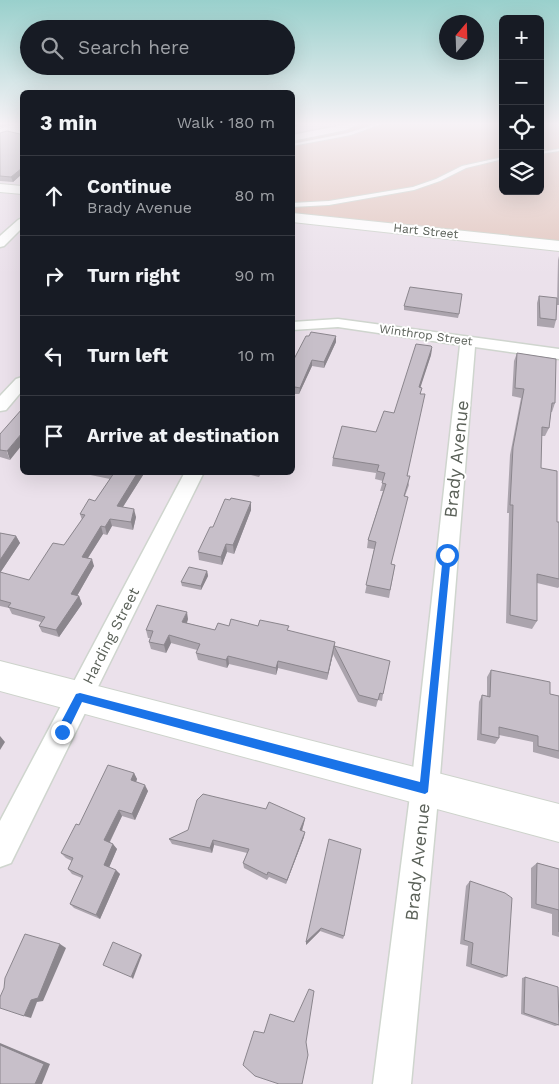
<!DOCTYPE html>
<html lang="en">
<head>
<meta charset="utf-8">
<style>
	:root { --surface:#171b24; --page:#242831; --text:#f1f3f6; --muted:#9ea1a6; --line:#363941 }
	body { margin:0; font-family:"Work Sans",sans-serif; background:var(--page); color:var(--text) }
	.controls { position:absolute; right:15px; top:15px; display:grid; overflow:hidden; border-radius:8px; box-shadow:0 5px 20px #0002 }
	.controls button { width:45px; height:45px; display:grid; place-items:center; padding:0; border:0; border-bottom:1px solid var(--line); background:var(--surface); color:var(--text); font:25px sans-serif }
	.compass { position:absolute; left:439px; top:15px; width:45px; height:45px; border-radius:50%; background:var(--surface); box-shadow:0 5px 20px #0002; rotate:19deg }
	.stop { position:absolute; width:15px; height:15px; margin:-11px; border:4px solid #1a73e8; border-radius:50%; background:#fff }
	.stop.end { background:#1a73e8; border-color:#fff; box-shadow:0 1px 5px #0008 }
	.list { margin:0; padding:0; list-style:none }
	h2 { display:flex; justify-content:space-between; align-items:center; height:65px; margin:0; padding:0 20px; font-size:21px }
	h2 small { font-size:16px; font-weight:400; color:var(--muted) }
	.list li { display:grid; grid-template-columns:32px 1fr auto; gap:15px; align-items:center; box-sizing:border-box; height:80px; padding:0 20px; border-top:1px solid var(--line) }
	.list b { display:block; font-size:19px; white-space:nowrap }
	.list p { margin:0; font-size:16px; white-space:nowrap; color:var(--muted) }
	.list em { font-size:16px; font-style:normal; color:var(--muted) }
	.icon { flex:none; width:28px; height:28px; fill:none; stroke:currentColor; stroke-width:2; stroke-linecap:round; stroke-linejoin:round }
	.map { position:relative; flex:none; width:559px; height:1084px; overflow:hidden }
	.search { position:absolute; background:var(--surface); box-shadow:0 5px 20px #0002; left:20px; top:20px; width:275px; height:55px; display:flex; align-items:center; gap:12px; box-sizing:border-box; padding:0 18px; border-radius:28px; color:var(--muted); font-size:19px }
	.panel { position:absolute; background:var(--surface); box-shadow:0 5px 20px #0002; left:20px; top:90px; width:275px; height:385px; border-radius:8px }
	.map>svg:first-child { display:block }
	.green { fill:#e2c6be }
	.lines { fill:none; stroke-linecap:round; stroke-linejoin:round }
	.lane-casing { stroke:#cfd5ce; stroke-width:2 }
	.street-casing { stroke:#cfd5ce; stroke-width:3 }
	.secondary-casing { stroke:#cdd3cb; stroke-width:2 }
	.lane { fill:#fff; fill-rule:evenodd }
	.street { fill:#fff; fill-rule:evenodd }
	.secondary { fill:#fff; fill-rule:evenodd }
	.wall { fill:#aba4ad }
	.shaded-wall { fill:#8b868d }
	.building { fill:#c7bfc9; stroke:#8b868d }
	.route { fill:#1a73e8 }
	.labels { text-anchor:middle; dominant-baseline:central; stroke-width:4; stroke-linejoin:round; paint-order:stroke }
	.far-street-label { font-size:12px; fill:#5b6159; stroke:#fff }
	.street-label { font-size:15px; fill:#5b6159; stroke:#fff }
	.near-street-label { font-size:18px; fill:#5b6159; stroke:#fff }
</style>
</head>
<body>
<div class="map">
<svg width="559" height="1084" viewBox="0 0 559 1084">
	<rect width="100%" height="100%" fill="#ebe1eb"/>
	<!-- green -->
	<path class="green" d="M 364,124 L 503,124 L 503,191 L 540,191 L 540,124 L 559,124 L 559,242 L 293,214 L 293,141 L 338,132 Z"/>
	<g class="lines">
		<!-- lane casing -->
		<g class="lane-casing">
			<path id="lane" d="M 376,124 L 381,124 L 351,135 L 292,146 L 292,144 L 348,133 Z
				M 559,149 L 559,151 L 540,154 L 540,152 Z
				M 503,157 L 503,159 L 466,168 L 440,181 L 414,190 L 329,205 L 292,207 L 292,203 L 329,201 L 413,187 L 436,179 L 462,166 Z"/>
		</g>
		<!-- street casing -->
		<g class="street-casing">
			<path id="street" d="M 348,124 L 359,124 L 346,130 L 292,141 L 292,135 Z
				M 5,128 L 22,131 L 22,137 L 2,133 L 0,131 Z
				M 22,218 L 22,228 L 4,246 L 0,247 L 0,236 L 18,220 Z
				M 338,319 L 559,349 L 559,359 L 475,347 L 439,788 L 411,1084 L 373,1084 L 411,788 L 460,345 L 338,327 L 292,330 L 292,322 Z
				M 22,377 L 22,391 L 6,410 L 0,411 L 0,396 L 16,379 Z
				M 185,472 L 204,472 L 11,863 L 0,867 L 0,821 Z"/>
		</g>
		<!-- secondary casing -->
		<g class="secondary-casing">
			<path id="secondary" d="M 15,124 L 22,124 L 22,129 L 0,137 L 0,129 Z
				M 0,184 L 22,186 L 22,194 L 0,192 Z
				M 292,213 L 559,241 L 559,251 L 292,222 Z
				M 0,661 L 559,804 L 559,842 L 0,691 Z"/>
		</g>
		<!-- lane -->
		<use href="#lane" class="lane"/>
		<!-- street -->
		<use href="#street" class="street"/>
		<!-- secondary -->
		<use href="#secondary" class="secondary"/>
	</g>
	<!-- wall -->
	<path class="wall" d="M 22,132 L 22,174 L 13,182 L 0,181 L 0,133 L 20,134 Z
		M 559,256 L 559,305 L 557,305 L 558,260 Z
		M 539,296 L 556,320 L 554,328 L 537,326 L 537,303 Z
		M 404,306 L 459,314 L 458,318 L 404,310 Z
		M 336,336 L 336,342 L 324,368 L 312,366 L 299,394 L 295,394 L 294,359 Z
		M 432,347 L 431,355 L 420,387 L 421,394 L 407,476 L 409,485 L 405,496 L 391,564 L 395,565 L 389,598 L 365,593 L 374,549 L 367,548 L 368,540 L 383,491 L 380,491 L 383,481 L 375,479 L 376,473 L 332,466 L 333,458 L 376,432 L 394,413 Z
		M 517,353 L 555,403 L 552,412 L 551,412 L 549,428 L 545,436 L 541,436 L 541,468 L 557,522 L 559,522 L 559,587 L 558,588 L 537,583 L 537,621 L 532,629 L 506,623 L 509,513 L 507,513 L 510,455 L 521,398 L 512,396 L 514,361 Z
		M 0,434 L 10,460 L 0,457 Z
		M 76,472 L 145,472 L 123,507 L 136,517 L 133,530 L 112,526 L 107,535 L 103,534 L 88,558 L 94,566 L 77,596 L 79,596 L 82,604 L 59,637 L 42,632 L 39,626 L 41,622 L 12,614 L 9,608 L 0,606 L 0,533 L 16,536 L 20,543 L 0,573 L 29,580 L 64,545 L 82,520 L 80,514 L 95,501 L 110,479 Z
		M 239,472 L 262,472 L 259,477 Z
		M 230,500 L 251,502 L 251,510 L 234,554 L 227,552 L 222,565 L 199,560 L 198,552 Z
		M 207,571 L 208,576 L 201,590 L 182,586 L 181,582 Z
		M 188,619 L 187,623 L 215,630 L 229,626 L 258,626 L 288,631 L 335,642 L 335,646 L 383,694 L 382,701 L 378,700 L 376,707 L 358,702 L 333,654 L 327,680 L 278,668 L 276,675 L 229,664 L 227,668 L 198,660 L 196,653 L 197,650 L 171,643 L 166,653 L 151,649 L 149,642 L 150,638 L 148,638 L 146,630 Z
		M 491,670 L 550,694 L 559,696 L 559,759 L 533,752 L 533,742 L 499,735 L 499,738 L 495,744 L 477,740 L 479,702 L 482,695 L 487,696 L 487,677 Z
		M 134,773 L 137,779 L 136,782 L 148,791 L 135,820 L 122,816 L 110,842 L 117,849 L 109,867 L 120,874 L 100,919 L 74,908 L 70,904 L 82,878 L 72,874 L 68,869 L 72,861 L 66,858 L 61,853 L 79,825 Z
		M 305,818 L 304,823 L 302,831 L 304,837 L 286,884 L 269,877 L 267,880 L 244,868 L 243,863 L 247,853 L 214,845 L 212,853 L 172,844 L 169,839 L 188,830 Z
		M 361,849 L 344,936 L 343,939 L 320,931 L 306,945 Z
		M 537,863 L 559,869 L 559,937 L 552,935 L 552,914 L 531,908 L 531,868 Z
		M 470,881 L 507,976 L 502,978 L 466,966 L 468,946 L 460,944 L 466,886 Z
		M 525,977 L 559,1025 L 555,1026 L 521,1014 L 522,978 Z"/>
	<!-- shaded-wall -->
	<path class="shaded-wall" d="M 0,124 L 11,124 L 0,127 Z
		M 293,124 L 301,124 L 293,128 Z
		M 22,168 L 22,174 L 13,182 L 11,177 Z
		M 336,336 L 336,342 L 324,368 L 324,362 Z
		M 432,347 L 431,355 L 418,395 L 419,387 Z
		M 312,360 L 312,366 L 299,394 L 300,388 Z
		M 295,387 L 295,394 L 292,398 L 292,392 Z
		M 22,433 L 22,445 L 10,460 L 7,451 Z
		M 138,472 L 145,472 L 119,513 L 117,506 Z
		M 251,502 L 251,510 L 234,554 L 233,545 Z
		M 134,509 L 136,517 L 133,530 L 131,522 Z
		M 110,519 L 112,526 L 107,535 L 105,527 Z
		M 101,526 L 103,534 L 84,564 L 82,557 Z
		M 16,536 L 20,543 L 0,573 L 0,560 Z
		M 226,544 L 227,552 L 222,565 L 221,557 Z
		M 92,559 L 94,566 L 74,601 L 71,594 Z
		M 207,571 L 208,576 L 201,590 L 201,586 Z
		M 79,596 L 82,604 L 59,637 L 56,630 Z
		M 187,612 L 188,619 L 184,630 L 182,622 Z
		M 169,635 L 171,643 L 166,653 L 164,645 Z
		M 334,646 L 333,654 L 327,680 L 328,673 Z
		M 228,656 L 229,664 L 227,668 L 226,660 Z
		M 278,661 L 278,668 L 276,675 L 276,668 Z
		M 0,736 L 5,742 L 0,750 Z
		M 134,773 L 137,779 L 134,787 L 131,780 Z
		M 145,785 L 148,791 L 135,820 L 132,814 Z
		M 119,810 L 122,816 L 108,845 L 104,840 Z
		M 305,818 L 304,823 L 300,836 L 300,830 Z
		M 305,832 L 304,837 L 286,884 L 287,880 Z
		M 213,840 L 214,845 L 212,853 L 210,848 Z
		M 113,844 L 117,849 L 108,870 L 104,865 Z
		M 116,870 L 120,874 L 100,919 L 96,915 Z
		M 321,928 L 320,931 L 306,945 L 306,942 Z
		M 60,944 L 66,948 L 43,1001 L 37,1002 L 31,1018 L 24,1016 L 31,1000 Z
		M 141,954 L 142,955 L 133,979 L 131,977 Z
		M 0,1043 L 50,1064 L 42,1084 L 35,1084 L 0,1045 Z"/>
	<!-- building -->
	<path class="building" d="M 7,131 L 20,134 L 22,132 L 22,168 L 11,177 L 0,176 L 0,133 Z
		M 410,287 L 462,294 L 459,314 L 404,306 Z
		M 539,296 L 557,298 L 556,320 L 540,318 Z
		M 311,332 L 336,336 L 324,362 L 312,360 L 300,388 L 295,387 L 292,392 L 292,358 L 294,359 L 306,336 L 309,336 Z
		M 416,344 L 431,346 L 432,347 L 419,387 L 422,388 L 420,394 L 425,394 L 407,476 L 410,476 L 404,496 L 408,497 L 391,564 L 395,565 L 390,590 L 366,585 L 376,542 L 368,540 L 386,484 L 382,483 L 385,473 L 377,471 L 379,465 L 333,458 L 342,426 L 376,432 L 384,411 L 394,413 Z
		M 517,353 L 556,359 L 555,403 L 552,403 L 549,428 L 542,427 L 541,468 L 557,471 L 557,522 L 559,522 L 559,579 L 537,574 L 537,621 L 510,615 L 513,505 L 510,505 L 513,447 L 524,389 L 515,388 Z
		M 22,409 L 22,433 L 7,451 L 0,450 L 0,434 Z
		M 113,472 L 138,472 L 117,506 L 134,509 L 131,522 L 110,519 L 105,527 L 101,526 L 82,557 L 92,559 L 71,594 L 79,596 L 56,630 L 39,626 L 45,617 L 8,607 L 11,603 L 0,600 L 0,572 L 29,580 L 53,543 L 64,545 L 85,515 L 80,514 L 89,499 L 95,501 L 114,473 Z
		M 231,498 L 251,502 L 233,545 L 226,544 L 221,557 L 198,552 L 210,527 L 213,527 L 225,499 L 230,500 Z
		M 0,533 L 16,536 L 0,560 Z
		M 189,567 L 207,571 L 201,586 L 181,582 Z
		M 157,605 L 187,612 L 182,622 L 215,630 L 218,623 L 229,626 L 231,619 L 258,626 L 260,620 L 289,626 L 287,630 L 335,642 L 334,646 L 390,661 L 383,694 L 380,693 L 378,700 L 359,695 L 334,646 L 328,673 L 278,661 L 276,668 L 228,656 L 226,660 L 196,653 L 200,644 L 169,635 L 164,645 L 149,642 L 153,631 L 146,630 Z
		M 491,670 L 550,682 L 550,694 L 559,696 L 559,751 L 538,746 L 538,736 L 499,727 L 499,738 L 481,734 L 482,695 L 490,697 Z
		M 108,765 L 134,773 L 131,780 L 145,785 L 132,814 L 119,810 L 104,840 L 113,844 L 104,865 L 116,870 L 96,915 L 70,904 L 83,876 L 68,869 L 73,858 L 61,853 L 76,824 L 79,825 Z
		M 203,794 L 266,809 L 269,802 L 305,818 L 300,830 L 305,832 L 287,880 L 268,872 L 267,875 L 243,863 L 249,849 L 213,840 L 210,848 L 169,839 L 188,830 L 197,800 Z
		M 329,839 L 361,849 L 344,936 L 321,928 L 306,942 Z
		M 537,863 L 559,869 L 559,932 L 559,910 L 536,904 Z
		M 470,881 L 505,893 L 512,898 L 507,976 L 471,964 L 473,943 L 464,940 Z
		M 25,934 L 60,944 L 38,998 L 31,1000 L 24,1016 L 0,1008 L 0,997 L 4,988 L 5,978 Z
		M 113,942 L 141,954 L 131,977 L 103,965 Z
		M 525,977 L 558,987 L 559,1025 L 524,1013 Z
		M 309,989 L 314,991 L 306,1042 L 308,1055 L 302,1084 L 279,1084 L 255,1076 L 243,1065 L 254,1031 L 264,1033 L 270,1014 L 294,1022 Z
		M 0,1045 L 44,1064 L 35,1084 L 0,1084 Z"/>
	<!-- sky -->
	<linearGradient id="sky" x2="0" y2="1"><stop stop-color="#99d0cc"/><stop offset="0.45" stop-color="#f6f2f6"/><stop offset="1" stop-color="#f6f2f6" stop-opacity="0"/></linearGradient>
	<rect width="559" height="275" fill="url(#sky)"/>
	<!-- route -->
	<path class="route" d="M 447,552 L 451,555 L 428,792 L 425,794 L 82,702 L 66,735 L 58,735 L 57,732 L 58,728 L 76,694 L 80,693 L 420,782 L 443,555 Z"/>
	<g class="labels">
		<!-- far-street labels -->
		<g class="far-street-label">
			<text transform="translate(426 231) rotate(6)">Hart Street</text>
			<text transform="translate(426 335) rotate(8)">Winthrop Street</text>
		</g>
		<!-- street labels -->
		<g class="street-label">
			<text transform="translate(111 636) rotate(-63)">Harding Street</text>
		</g>
		<!-- near-street labels -->
		<g class="near-street-label">
			<text transform="translate(456 459) rotate(-84)">Brady Avenue</text>
			<text transform="translate(417 862) rotate(-84)">Brady Avenue</text>
		</g>
	</g>
</svg>
<div class="controls">
<button>+</button>
<button>−</button>
<button><svg class="icon" aria-label="locate" viewBox="0 0 24 24"><circle cx="12" cy="12" r="6"/><path d="M12 2v4M12 18v4M2 12h4M18 12h4"/></svg></button>
<button><svg class="icon" aria-label="layers" viewBox="0 0 24 24"><path d="M12 4l9 5-9 5-9-5zM3 14l9 5 9-5"/></svg></button>
</div>
<svg class="compass" viewBox="-18 -18 36 36"><path d="M0-13l5 13h-10z" fill="#e53935"/><path d="M0 13l5-13h-10z" fill="#9ea1a6"/></svg>
<div class="stop" style="left:447px;top:555px"></div>
<div class="stop end" style="left:62px;top:732px"></div>
<div class="search"><svg class="icon" aria-label="search" viewBox="0 0 24 24"><circle cx="10" cy="10" r="6"/><path d="M15 15l6 6"/></svg>Search here</div>
<section class="panel">
<h2>3 min<small>Walk · 180 m</small></h2>
<ul class="list">
<li><svg class="icon" aria-label="ahead" viewBox="0 0 24 24"><path d="M12 20V5M6 11l6-6 6 6"/></svg><div><b>Continue</b><p>Brady Avenue</p></div><em>80 m</em></li>
<li><svg class="icon" aria-label="right" viewBox="0 0 24 24"><path d="M7 20v-9h11M14 6l5 5-5 5"/></svg><div><b>Turn right</b></div><em>90 m</em></li>
<li><svg class="icon" aria-label="left" viewBox="0 0 24 24"><path d="M17 20v-9H6M10 6l-5 5 5 5"/></svg><div><b>Turn left</b></div><em>10 m</em></li>
<li><svg class="icon" aria-label="arrive" viewBox="0 0 24 24"><path d="M6 21V4h12l-3 4 3 4H6"/></svg><div><b>Arrive at destination</b></div></li>
</ul>
</section>
</div>
</body>
</html>
